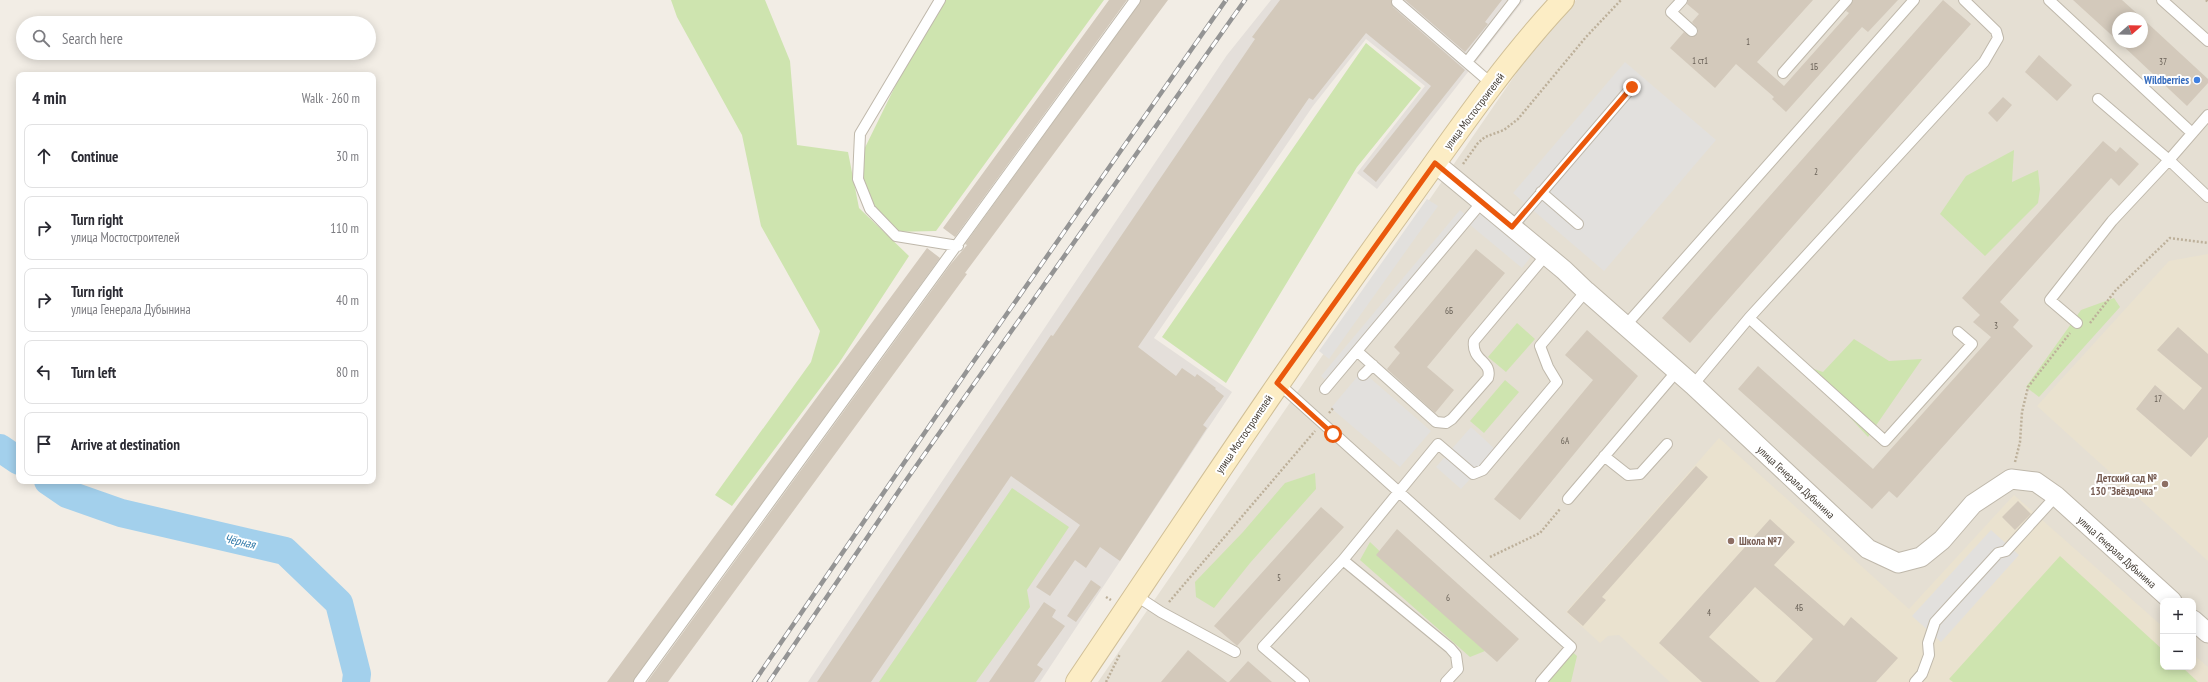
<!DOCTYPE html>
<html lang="en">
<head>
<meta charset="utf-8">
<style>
	:root { --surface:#fff; --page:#f2f2f3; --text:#2b2b33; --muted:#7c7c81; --line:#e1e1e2 }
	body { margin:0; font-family:"PT Sans Narrow",sans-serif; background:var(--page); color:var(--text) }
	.controls { position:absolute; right:12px; bottom:12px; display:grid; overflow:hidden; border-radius:8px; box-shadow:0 2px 10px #0003 }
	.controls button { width:36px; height:36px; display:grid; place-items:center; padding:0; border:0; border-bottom:1px solid var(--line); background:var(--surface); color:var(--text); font:20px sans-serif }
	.compass { position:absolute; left:2112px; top:12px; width:36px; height:36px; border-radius:50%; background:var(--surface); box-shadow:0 2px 10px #0003; rotate:70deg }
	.stop { position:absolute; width:12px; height:12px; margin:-9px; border:3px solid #ea580c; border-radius:50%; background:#fff }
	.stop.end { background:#ea580c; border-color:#fff; box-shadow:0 1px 4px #0008 }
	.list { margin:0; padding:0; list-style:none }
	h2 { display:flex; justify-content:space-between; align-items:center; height:52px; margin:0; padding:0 16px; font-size:17px }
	h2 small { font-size:13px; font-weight:400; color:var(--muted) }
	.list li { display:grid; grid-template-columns:26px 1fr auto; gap:12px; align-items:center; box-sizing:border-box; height:64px; margin:0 8px 8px; padding:0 8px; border:1px solid var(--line); border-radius:8px }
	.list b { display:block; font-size:15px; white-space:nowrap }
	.list p { margin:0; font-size:13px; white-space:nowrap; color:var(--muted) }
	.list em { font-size:13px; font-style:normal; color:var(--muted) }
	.icon { flex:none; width:22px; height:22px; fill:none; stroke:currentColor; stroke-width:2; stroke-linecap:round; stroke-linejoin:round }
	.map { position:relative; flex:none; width:2208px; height:682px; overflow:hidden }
	.search { position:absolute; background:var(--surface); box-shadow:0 2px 10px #0003; left:16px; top:16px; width:360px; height:44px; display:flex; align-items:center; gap:10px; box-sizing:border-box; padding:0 14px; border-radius:22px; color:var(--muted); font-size:15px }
	.panel { position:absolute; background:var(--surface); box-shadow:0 2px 10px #0003; left:16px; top:72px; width:360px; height:412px; border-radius:8px }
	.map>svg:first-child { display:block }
	.residential { fill:#e5dfd3; fill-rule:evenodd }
	.industrial { fill:#e4dfda }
	.education { fill:#eae2cf }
	.green { fill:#cee4af }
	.parking { fill:#e2e0dd }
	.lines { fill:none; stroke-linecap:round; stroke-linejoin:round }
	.river { stroke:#a3d0ec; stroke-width:28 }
	.building { fill:#d3c9bb }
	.service-casing { stroke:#bfb8ab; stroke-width:12 }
	.minor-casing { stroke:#bfb8ab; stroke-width:21 }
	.secondary-casing { stroke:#d0bf97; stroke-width:24 }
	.path { stroke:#bdb09a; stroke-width:2.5; stroke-dasharray:2 2; stroke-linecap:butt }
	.service { stroke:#fff; stroke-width:10 }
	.minor { stroke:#fff; stroke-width:19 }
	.secondary { stroke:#fcedc5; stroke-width:22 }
	.rail-casing { stroke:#949494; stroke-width:4.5 }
	.rail { stroke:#fff; stroke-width:3; stroke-dasharray:9; stroke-linecap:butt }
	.route { stroke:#ea580c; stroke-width:5 }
	.shop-dot { fill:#3f7fe0; stroke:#fff; stroke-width:1.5 }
	.education-dot { fill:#8d6e63; stroke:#fff; stroke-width:1.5 }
	.labels { text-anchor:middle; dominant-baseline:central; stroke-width:4; stroke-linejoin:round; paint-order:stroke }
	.number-label { font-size:9px; fill:#686056 }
	.shop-label { font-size:11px; font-weight:bold; fill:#366cbe; stroke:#fff; text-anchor:end }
	.street-label { font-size:11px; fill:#443d35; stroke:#fff }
	.education-label { font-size:11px; font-weight:bold; fill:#785e54; stroke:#fff; text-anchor:end }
	.water-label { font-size:12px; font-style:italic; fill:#337baa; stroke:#fff }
</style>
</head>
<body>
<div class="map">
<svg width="2208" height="682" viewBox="0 0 2208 682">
	<rect width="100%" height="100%" fill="#f2ede5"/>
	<!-- residential -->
	<path class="residential" d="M 1576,0 L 2208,0 L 2208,682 L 1098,682 L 1524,62 ZM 2118,18 L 2142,18 L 2142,42 L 2118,42 ZM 2163,601 L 2193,601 L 2193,667 L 2163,667 Z"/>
	<!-- industrial -->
	<path class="industrial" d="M 1271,0 L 1524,0 L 1377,189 L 1357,173 L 1425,86 L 1366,39 L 1313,106 L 1154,338 L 1232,392 L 1040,682 L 808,682 L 1227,55 Z"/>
	<!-- education -->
	<path class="education" d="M 2208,254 L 2208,561 L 2037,406 L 2169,261 Z
		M 1719,438 L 1909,609 L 2014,495 L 2163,627 L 2163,667 L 2193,667 L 2193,654 L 2208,667 L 2208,682 L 1670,682 L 1619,635 L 1608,636 L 1600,643 L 1566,612 Z"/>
	<!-- green -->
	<path class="green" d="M 671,0 L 765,0 L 790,61 L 797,145 L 848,152 L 859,208 L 909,256 L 839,363 L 732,506 L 715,495 L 811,362 L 820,331 L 761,226 L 742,135 L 677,17 Z
		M 946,0 L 1104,0 L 936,231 L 890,232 L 853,172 L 910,56 Z
		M 1366,43 L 1421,88 L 1357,167 L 1226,383 L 1162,337 Z
		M 2014,150 L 2012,182 L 2038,170 L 2040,189 L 2038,203 L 1985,256 L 1940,214 L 1966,176 Z
		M 2114,298 L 2120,307 L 2039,397 L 2026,387 L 2081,310 Z
		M 1517,323 L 1535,339 L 1506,372 L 1488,357 Z
		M 1854,339 L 1889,361 L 1922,359 L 1868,437 L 1802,365 L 1823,372 Z
		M 1505,380 L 1519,392 L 1484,433 L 1470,421 Z
		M 1315,473 L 1316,489 L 1250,563 L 1214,608 L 1196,597 L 1195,582 L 1243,532 L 1285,483 Z
		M 1012,488 L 1069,527 L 1027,590 L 1030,607 L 976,682 L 879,682 Z
		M 1370,542 L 1485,651 L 1470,657 L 1360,560 Z
		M 2060,556 L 2163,650 L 2163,667 L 2182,667 L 2198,682 L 1953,682 L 1949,679 Z
		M 1570,650 L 1577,656 L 1571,682 L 1543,682 Z"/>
	<!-- parking -->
	<path class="parking" d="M 1625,62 L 1716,140 L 1604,271 L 1513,193 Z
		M 1427,199 L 1438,206 L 1329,359 L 1319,351 Z
		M 1460,210 L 1467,216 L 1328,382 L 1321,376 Z
		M 1480,211 L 1533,254 L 1522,268 L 1469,224 Z
		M 1362,371 L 1431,431 L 1400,467 L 1331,408 Z
		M 1471,427 L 1496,450 L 1461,489 L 1436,467 Z
		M 1991,530 L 2019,555 L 1941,642 L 1912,616 Z"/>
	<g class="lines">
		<!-- river -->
		<path class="river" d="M 0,448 L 19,461
			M 48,481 L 67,494 L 121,513 L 285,551 L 339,603 L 357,674 L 356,682"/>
	</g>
	<!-- building -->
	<path class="building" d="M 1109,0 L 1127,0 L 955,237 L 943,228 Z
		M 1141,0 L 1168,0 L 965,273 L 967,274 L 668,682 L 647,682 L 950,265 L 967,245 L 965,244 Z
		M 1280,0 L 1391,0 L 1393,7 L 1465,70 L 1376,182 L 1363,171 L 1431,86 L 1366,33 L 1313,100 L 1309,98 L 1138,347 L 1176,376 L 1182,368 L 1195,377 L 1197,374 L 1216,388 L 1215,389 L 1224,396 L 1203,425 L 1207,428 L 1120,561 L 1100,547 L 1086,568 L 1075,560 L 1050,596 L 1036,587 L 1080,525 L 1011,476 L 871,682 L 817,682 L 1051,335 L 1053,336 L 1255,39 L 1252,37 Z
		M 1405,0 L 1502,0 L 1485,22 L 1488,24 L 1465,52 Z
		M 1688,0 L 1813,0 L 1757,62 L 1784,86 L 1849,13 L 1846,11 L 1853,0 L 1898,0 L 1868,32 L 1862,27 L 1786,112 L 1772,99 L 1774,97 L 1736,64 L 1715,88 L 1670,48 L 1684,32 L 1691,37 L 1698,33 L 1698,29 L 1692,22 L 1699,14 L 1687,4 Z
		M 1943,0 L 1971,24 L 1690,343 L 1662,318 Z
		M 2073,0 L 2122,0 L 2142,18 L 2118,18 L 2118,41 Z
		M 2142,18 L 2208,79 L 2208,83 L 2187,106 L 2119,42 L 2142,42 Z
		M 2039,55 L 2072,85 L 2057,101 L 2025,72 Z
		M 2003,97 L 2012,105 L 1997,122 L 1988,113 Z
		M 2103,141 L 2116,152 L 2120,147 L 2139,164 L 2119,186 L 2111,178 L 2000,302 L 2019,320 L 2013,327 L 2033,346 L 1897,498 L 1889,491 L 1872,509 L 1738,389 L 1758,366 L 1873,469 L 1991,337 L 1973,322 L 1980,315 L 1962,298 Z
		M 927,248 L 940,258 L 633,682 L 607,682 Z
		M 1476,249 L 1505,273 L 1427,367 L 1454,390 L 1435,413 L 1387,369 L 1400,353 L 1394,347 Z
		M 2178,327 L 2208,354 L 2208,437 L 2191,457 L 2136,409 L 2155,385 L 2184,410 L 2202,388 L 2157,350 Z
		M 1587,330 L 1638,376 L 1520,520 L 1494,499 L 1593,380 L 1565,355 Z
		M 1696,466 L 1708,477 L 1602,597 L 1606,600 L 1583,626 L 1567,612 Z
		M 2018,501 L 2031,514 L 2015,530 L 2002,517 Z
		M 1321,507 L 1344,527 L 1237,646 L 1235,644 L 1214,626 Z
		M 1770,519 L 1795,542 L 1774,565 L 1844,626 L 1851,617 L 1898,658 L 1876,682 L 1775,682 L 1813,639 L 1755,587 L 1709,637 L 1760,682 L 1702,682 L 1659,643 Z
		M 1397,529 L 1519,639 L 1497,662 L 1376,555 Z
		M 1091,580 L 1101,587 L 1076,622 L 1067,616 Z
		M 1044,602 L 1056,610 L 1052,617 L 1065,626 L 1037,665 L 1043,669 L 1034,682 L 989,682 Z
		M 1188,650 L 1227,682 L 1161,682 Z
		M 1248,661 L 1272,682 L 1229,682 Z"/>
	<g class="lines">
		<!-- service casing -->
		<g class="service-casing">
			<path id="service" d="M 940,0 L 860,134 L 858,179 L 870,209 L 896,236 L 958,246
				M 1682,0 L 1671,12 L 1692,31
				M 2049,0 L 2192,133
				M 2162,0 L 2208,41
				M 1397,2 L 1493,85
				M 1467,62 L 1515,0
				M 1783,73 L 1847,0
				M 2208,115 L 2169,160 L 2208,197
				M 1541,192 L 1578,224
				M 1512,227 L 1632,87
				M 1749,318 L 1885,441 L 1972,344 L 1958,332
				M 2077,323 L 2050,300 L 2112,221 L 2169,160 L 2098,99
				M 1626,325 L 1914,0
				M 1358,352 L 1436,422 L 1446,423 L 1452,419 L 1488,378 C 1493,361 1471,361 1474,341 L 1546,255
				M 1363,375 L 1373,365
				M 1278,383 L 1571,647 L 1541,682
				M 1693,385 L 1749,318 L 1984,62 L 1998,38 L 1996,31 L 1964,0
				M 1325,389 L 1482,202
				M 1604,456 L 1628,475 L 1640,474 L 1667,444
				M 1568,499 L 1677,371
				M 1135,595 L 1161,612 L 1235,652
				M 639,682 L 1135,0
				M 1304,682 L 1263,647 L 1343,560
				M 1446,682 L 1458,669 L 1456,655 L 1450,648 L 1343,560 L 1438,444 L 1473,474 L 1483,470 L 1557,382 L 1548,367 L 1540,346 L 1586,291
				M 1915,682 L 1922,674 L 1929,655 L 1928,643 L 1935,622 L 1998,553 L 2006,551 L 2056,496"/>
		</g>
		<!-- minor casing -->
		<g class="minor-casing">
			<path id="minor" d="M 1435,163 L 1564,270 L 1586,291 L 1693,385 L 1868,549 L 1898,563 L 1921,557 L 1942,540 L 1973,504 L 2011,479 L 2036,482 L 2056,496 L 2172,601
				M 2193,620 L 2208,633"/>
		</g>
		<!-- secondary casing -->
		<g class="secondary-casing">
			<path id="secondary" d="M 1077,682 C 1183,525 1287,367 1399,213 C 1451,141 1502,65 1563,0"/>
		</g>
		<!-- path -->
		<path class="path" d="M 2206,0 L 2208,2
			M 1463,164 L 1478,143 L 1485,137 L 1504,130 L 1518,119 L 1586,37 L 1621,0
			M 2090,323 L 2116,290 L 2170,238 L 2208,243
			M 1329,413 L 1334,407
			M 2015,462 L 2020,442 L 2022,412 L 2028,387 L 2070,333
			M 1490,557 L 1540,533 L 1560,509
			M 1106,597 L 1111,600
			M 1169,602 L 1315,431
			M 1106,682 L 1120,654"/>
		<!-- service -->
		<use href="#service" class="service"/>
		<!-- minor -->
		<use href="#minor" class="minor"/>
		<!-- secondary -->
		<use href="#secondary" class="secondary"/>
		<!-- rail casing -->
		<g class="rail-casing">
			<path id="rail" d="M 754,682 L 969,368 L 1226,0
				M 769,682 L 907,479 L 1245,0"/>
		</g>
		<!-- rail -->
		<use href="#rail" class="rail"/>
	</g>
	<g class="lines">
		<!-- route -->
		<path class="route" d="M 1333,434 L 1277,383 L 1435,163 L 1512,227 L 1632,87"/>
	</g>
	<!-- markers -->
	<circle class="shop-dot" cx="2197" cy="80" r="4"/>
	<g class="education-dot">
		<circle cx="2165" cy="484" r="4"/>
		<circle cx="1731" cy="541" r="4"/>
	</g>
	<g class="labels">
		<!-- number labels -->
		<g class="number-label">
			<text x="1748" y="41">1</text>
			<text x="1700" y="60">1 ст1</text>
			<text x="2163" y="61">37</text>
			<text x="1814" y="66">1Б</text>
			<text x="1816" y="171">2</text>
			<text x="1449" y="310">6Б</text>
			<text x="1996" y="325">3</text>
			<text x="2158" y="398">17</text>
			<text x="1565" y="440">6А</text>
			<text x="1279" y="577">5</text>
			<text x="1448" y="597">6</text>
			<text x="1799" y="607">4Б</text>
			<text x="1709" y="612">4</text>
		</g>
		<!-- shop labels -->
		<g class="shop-label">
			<text x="2189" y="80">Wildberries</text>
		</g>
		<!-- street labels -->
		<g class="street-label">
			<text transform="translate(1474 111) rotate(-53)">улица Мостостроителей</text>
			<text transform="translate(1244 434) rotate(-56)">улица Мостостроителей</text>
			<text transform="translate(1796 482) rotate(43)">улица Генерала Дубынина</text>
			<text transform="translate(2117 552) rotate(42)">улица Генерала Дубынина</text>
		</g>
		<!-- education labels -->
		<g class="education-label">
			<text x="2157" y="478">Детский сад №<tspan x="2157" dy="13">130 "Звёздочка"</tspan></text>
			<text x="1739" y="541" text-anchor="start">Школа №7</text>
		</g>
		<!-- water labels -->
		<g class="water-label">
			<text transform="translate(240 541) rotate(13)">Чёрная</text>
		</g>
	</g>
</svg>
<div class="controls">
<button>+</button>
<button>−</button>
</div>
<svg class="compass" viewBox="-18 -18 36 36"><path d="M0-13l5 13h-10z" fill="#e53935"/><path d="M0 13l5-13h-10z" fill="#7c7c81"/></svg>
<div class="stop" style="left:1333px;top:434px"></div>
<div class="stop end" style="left:1632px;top:87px"></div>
<div class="search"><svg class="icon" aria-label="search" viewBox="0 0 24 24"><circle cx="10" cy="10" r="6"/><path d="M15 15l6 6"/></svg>Search here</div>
<section class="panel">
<h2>4 min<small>Walk · 260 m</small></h2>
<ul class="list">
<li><svg class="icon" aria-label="ahead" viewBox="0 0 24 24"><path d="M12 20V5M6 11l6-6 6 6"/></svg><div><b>Continue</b></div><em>30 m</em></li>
<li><svg class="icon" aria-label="right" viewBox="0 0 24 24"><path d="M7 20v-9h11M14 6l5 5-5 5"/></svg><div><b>Turn right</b><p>улица Мостостроителей</p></div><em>110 m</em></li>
<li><svg class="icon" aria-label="right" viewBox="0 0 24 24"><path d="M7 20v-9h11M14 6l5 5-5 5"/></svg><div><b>Turn right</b><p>улица Генерала Дубынина</p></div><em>40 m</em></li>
<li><svg class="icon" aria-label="left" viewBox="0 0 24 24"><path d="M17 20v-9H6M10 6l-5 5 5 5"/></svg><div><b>Turn left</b></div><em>80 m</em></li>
<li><svg class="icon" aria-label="arrive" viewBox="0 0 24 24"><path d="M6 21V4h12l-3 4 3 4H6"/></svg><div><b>Arrive at destination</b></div></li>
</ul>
</section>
</div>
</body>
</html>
